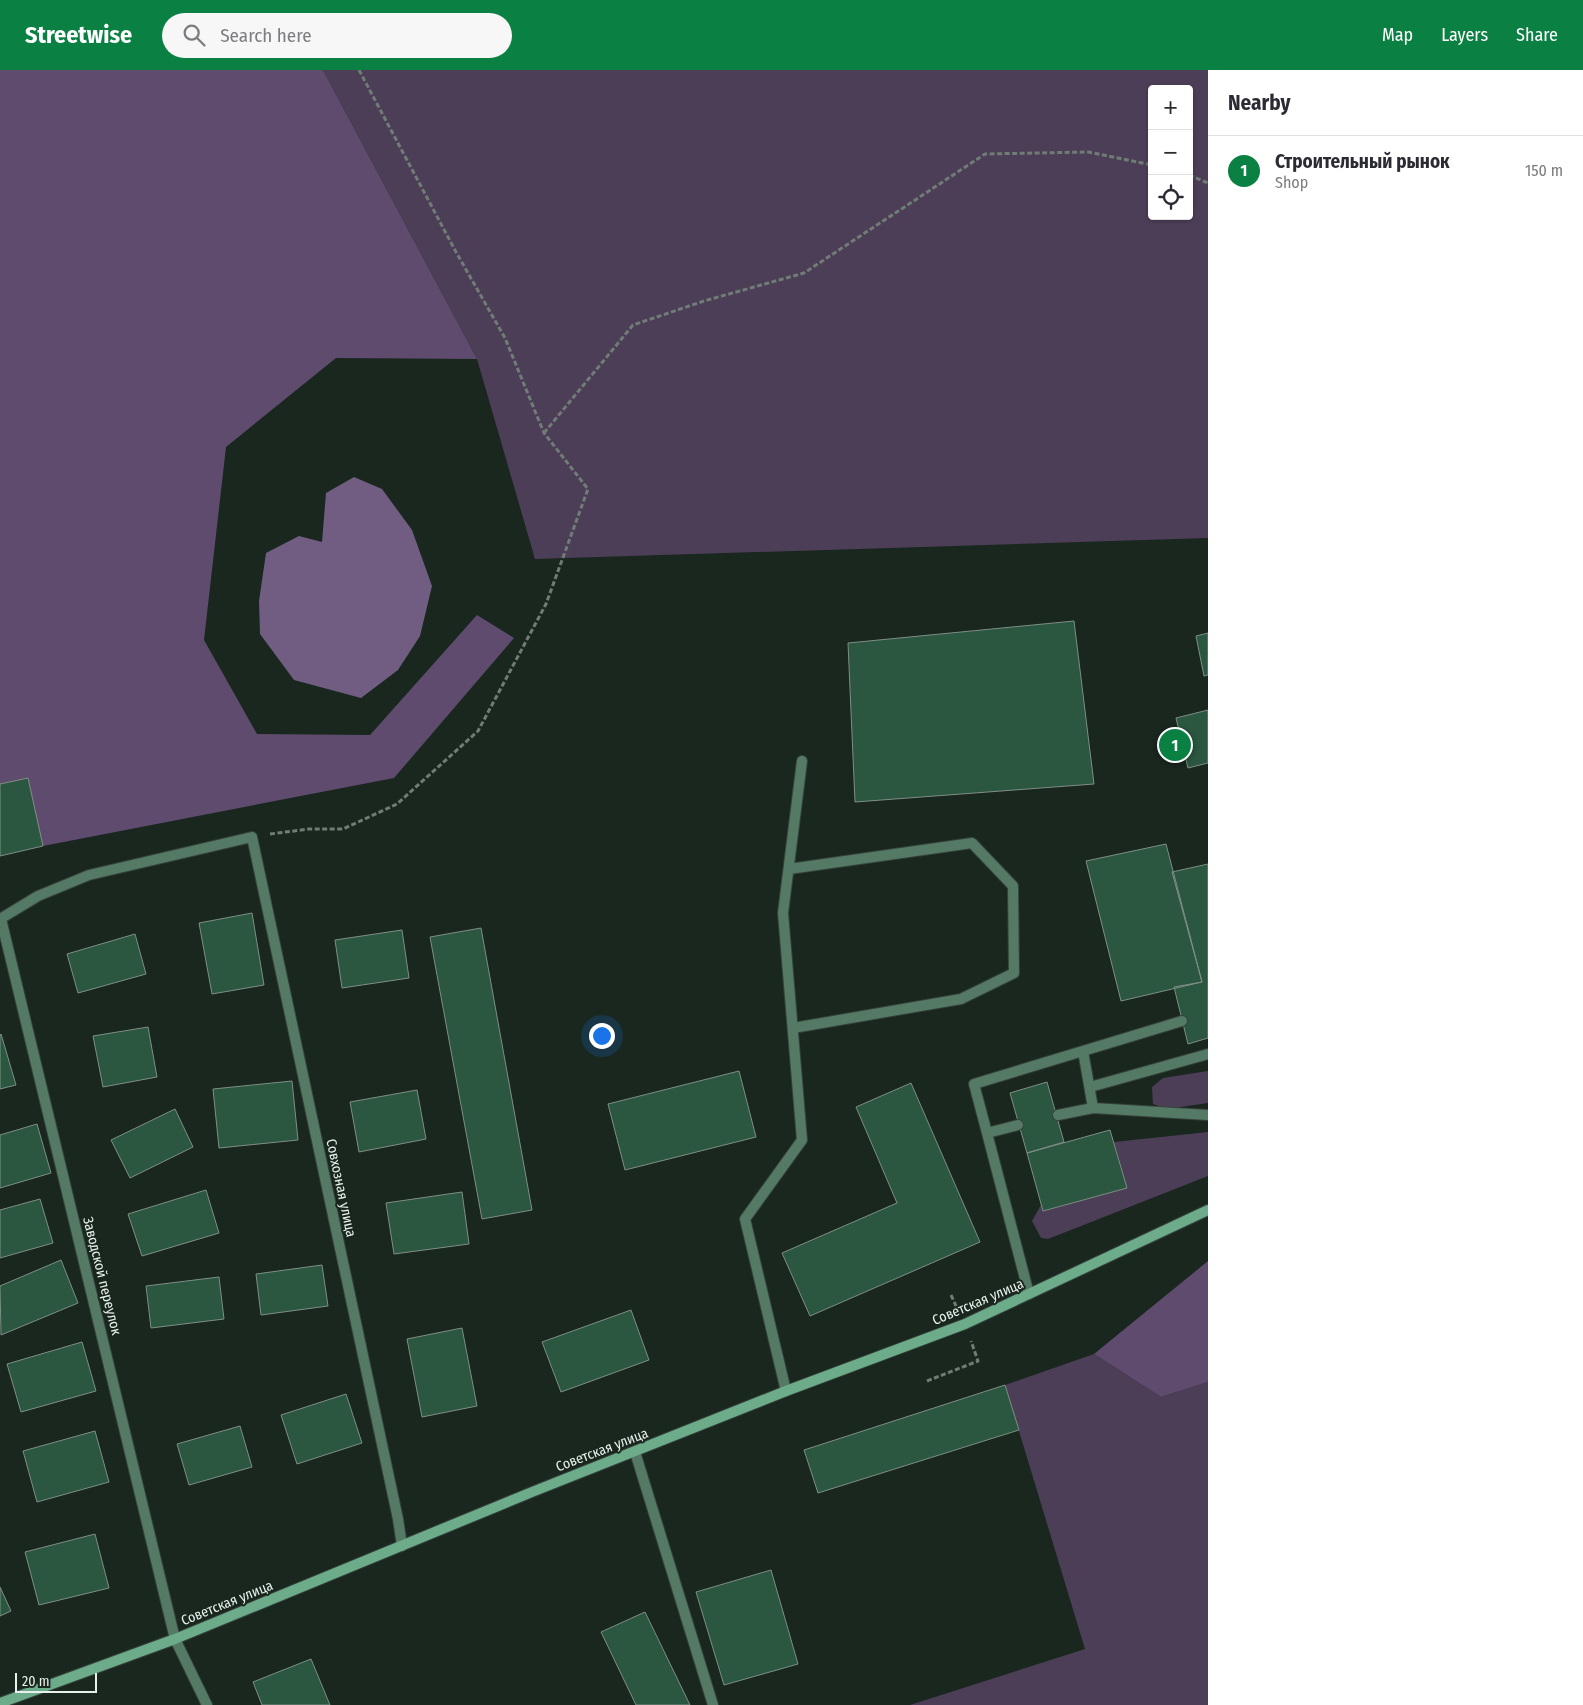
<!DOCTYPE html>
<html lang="en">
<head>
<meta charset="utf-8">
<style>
	:root { --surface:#fff; --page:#f7f7f7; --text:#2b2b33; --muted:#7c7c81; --line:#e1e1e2; --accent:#0b8043 }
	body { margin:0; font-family:"Fira Sans Condensed",sans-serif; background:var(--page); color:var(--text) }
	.controls { position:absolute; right:15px; top:15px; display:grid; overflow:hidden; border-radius:5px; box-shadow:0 1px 4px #0004 }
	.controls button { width:45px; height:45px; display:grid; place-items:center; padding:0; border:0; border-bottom:1px solid var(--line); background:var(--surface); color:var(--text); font:25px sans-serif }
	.scale { position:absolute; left:15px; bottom:12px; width:82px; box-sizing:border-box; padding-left:5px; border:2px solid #e8f0eb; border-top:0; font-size:14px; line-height:18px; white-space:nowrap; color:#e8f0eb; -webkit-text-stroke:4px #19271f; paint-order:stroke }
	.you { position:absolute; left:601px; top:965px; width:18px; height:18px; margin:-12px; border:4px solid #fff; border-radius:50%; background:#1a73e8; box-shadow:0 0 0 8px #1a73e833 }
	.badge { display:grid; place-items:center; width:32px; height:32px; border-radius:50%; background:var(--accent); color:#fff; font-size:16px; font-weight:700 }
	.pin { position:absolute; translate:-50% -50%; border:2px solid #fff; box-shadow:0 1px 5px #0006 }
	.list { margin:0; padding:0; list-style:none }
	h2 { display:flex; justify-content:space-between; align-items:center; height:65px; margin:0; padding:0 20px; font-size:21px }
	h2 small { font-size:16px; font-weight:400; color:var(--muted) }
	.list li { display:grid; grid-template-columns:32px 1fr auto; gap:15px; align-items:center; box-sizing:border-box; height:70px; padding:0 20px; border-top:1px solid var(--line) }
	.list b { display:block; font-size:19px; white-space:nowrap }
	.list p { margin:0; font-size:16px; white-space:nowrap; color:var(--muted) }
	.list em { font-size:16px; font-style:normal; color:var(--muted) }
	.icon { flex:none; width:28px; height:28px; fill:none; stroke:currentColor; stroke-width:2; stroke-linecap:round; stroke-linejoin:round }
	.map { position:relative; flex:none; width:1208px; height:1635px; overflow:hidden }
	header { display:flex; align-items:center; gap:30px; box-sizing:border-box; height:70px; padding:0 25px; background:var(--accent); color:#fff }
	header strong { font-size:24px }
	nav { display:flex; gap:28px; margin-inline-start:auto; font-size:18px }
	.search { width:350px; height:45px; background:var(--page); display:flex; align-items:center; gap:12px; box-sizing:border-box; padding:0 18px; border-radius:28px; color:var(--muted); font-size:19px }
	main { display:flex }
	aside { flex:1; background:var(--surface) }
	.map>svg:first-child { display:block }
	.green { fill:#4c3e57; fill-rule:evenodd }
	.forest { fill:#5f4b6e }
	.water { fill:#715d81 }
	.building { fill:#2b5640; stroke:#7f8f86 }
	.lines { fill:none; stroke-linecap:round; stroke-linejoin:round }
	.lane-casing { stroke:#36433c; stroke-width:12 }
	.street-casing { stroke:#36433c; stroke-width:12 }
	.secondary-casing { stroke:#36433c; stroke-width:12 }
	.path { stroke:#707c75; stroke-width:3; stroke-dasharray:5 2.5; stroke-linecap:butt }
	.lane { stroke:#547a65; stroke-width:10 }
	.street { stroke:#547a65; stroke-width:10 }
	.secondary { stroke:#6dac8a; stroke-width:10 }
	.labels { text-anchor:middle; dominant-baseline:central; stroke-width:4; stroke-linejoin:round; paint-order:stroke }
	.street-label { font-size:14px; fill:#e8f0eb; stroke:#19271f }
</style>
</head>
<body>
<header>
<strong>Streetwise</strong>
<div class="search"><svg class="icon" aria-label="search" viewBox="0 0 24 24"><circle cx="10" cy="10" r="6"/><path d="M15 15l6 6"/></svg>Search here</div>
<nav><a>Map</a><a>Layers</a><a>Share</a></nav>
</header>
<main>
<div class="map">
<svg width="1208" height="1635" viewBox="0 0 1208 1635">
	<rect width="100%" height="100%" fill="#19271f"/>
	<!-- green -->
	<path class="green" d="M 323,0 L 1208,0 L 1208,468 L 535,489 L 477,289 ZM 1152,19 L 1189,19 L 1189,146 L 1152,146 Z
		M 1208,1001 L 1208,1033 L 1167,1039 L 1153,1034 L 1152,1017 L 1163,1008 Z
		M 1208,1062 L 1208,1106 L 1048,1169 L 1041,1168 L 1032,1151 L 1041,1135 L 1044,1141 L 1127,1118 L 1114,1072 Z
		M 1094,1284 L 1161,1327 L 1208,1312 L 1208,1635 L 910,1635 L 1085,1579 L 1005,1315 Z"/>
	<!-- forest -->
	<path class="forest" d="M 0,0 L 323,0 L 477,289 L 336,288 L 226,377 L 204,570 L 257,664 L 370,665 L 477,545 L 514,568 L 394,708 L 43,776 L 0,740 Z
		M 1208,1191 L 1208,1312 L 1161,1327 L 1094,1284 Z"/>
	<!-- water -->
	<path class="water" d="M 354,407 L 382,419 L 412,460 L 432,516 L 420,566 L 398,600 L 361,628 L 294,610 L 260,564 L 259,531 L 266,483 L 299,466 L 322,472 L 326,423 Z"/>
	<!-- building -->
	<path class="building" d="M 1074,551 L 1094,714 L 855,732 L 848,573 Z
		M 1208,563 L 1208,605 L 1204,606 L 1196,566 Z
		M 1208,640 L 1208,693 L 1188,698 L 1176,648 Z
		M 28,708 L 43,776 L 0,786 L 0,714 Z
		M 1166,774 L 1202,912 L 1121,931 L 1086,791 Z
		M 1208,794 L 1208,968 L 1188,974 L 1174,917 L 1202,912 L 1172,802 Z
		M 252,843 L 264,915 L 212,924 L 199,853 Z
		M 481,858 L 532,1140 L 482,1149 L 430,867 Z
		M 402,860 L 409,908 L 342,918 L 335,870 Z
		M 135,864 L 146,904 L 78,923 L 67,884 Z
		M 148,957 L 157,1007 L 103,1017 L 93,966 Z
		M 1,964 L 16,1015 L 0,1019 L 0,965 Z
		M 739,1001 L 756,1067 L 625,1100 L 608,1034 Z
		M 292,1011 L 298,1070 L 219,1078 L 213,1019 Z
		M 1047,1012 L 1064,1072 L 1027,1083 L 1010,1023 Z
		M 911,1013 L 980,1172 L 810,1246 L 782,1183 L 897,1133 L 856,1037 Z
		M 417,1020 L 426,1069 L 359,1082 L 350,1032 Z
		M 175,1039 L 193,1077 L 130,1108 L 111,1070 Z
		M 37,1054 L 51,1103 L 0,1118 L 0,1065 Z
		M 1110,1060 L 1127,1118 L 1043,1141 L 1027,1083 Z
		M 206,1120 L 219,1163 L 142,1186 L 128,1144 Z
		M 462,1122 L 469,1174 L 394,1184 L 386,1133 Z
		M 40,1129 L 53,1173 L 0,1188 L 0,1140 Z
		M 61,1190 L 78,1233 L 1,1265 L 0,1216 Z
		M 322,1195 L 328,1236 L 261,1245 L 256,1204 Z
		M 219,1207 L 224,1249 L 151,1258 L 146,1216 Z
		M 631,1240 L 649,1290 L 561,1322 L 542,1272 Z
		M 462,1258 L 477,1336 L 422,1347 L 407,1269 Z
		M 82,1272 L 96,1321 L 21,1342 L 7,1294 Z
		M 1005,1315 L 1019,1360 L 818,1423 L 804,1380 Z
		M 346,1324 L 362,1373 L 297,1394 L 281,1345 Z
		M 240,1356 L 252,1397 L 189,1415 L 177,1374 Z
		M 95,1361 L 109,1412 L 37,1432 L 23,1381 Z
		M 95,1464 L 109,1518 L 39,1535 L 25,1482 Z
		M 771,1500 L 798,1594 L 724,1615 L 696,1522 Z
		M 0,1517 L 11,1541 L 0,1546 Z
		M 645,1542 L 690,1635 L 636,1635 L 601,1562 Z
		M 311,1589 L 330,1635 L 262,1635 L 253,1612 Z"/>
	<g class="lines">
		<!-- lane casing -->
		<g class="lane-casing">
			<path id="lane" d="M 789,799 L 972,773 L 1013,816 L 1014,903 L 961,929 L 793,958
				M 1083,981 L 1093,1038
				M 1090,1017 L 1208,984
				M 1058,1045 L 1093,1038 L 1208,1045
				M 1018,1055 L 987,1063 L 1029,1224
				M 987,1063 L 974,1014 L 1182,951
				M 786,1321 L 745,1149 L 802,1070 L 783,843 L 802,691
				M 175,1569 L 207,1635"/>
		</g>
		<!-- street casing -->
		<g class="street-casing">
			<path id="street" d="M 0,849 L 38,826 L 89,805 L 252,767 L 398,1449 L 402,1476
				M 1,849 L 175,1569
				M 635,1382 L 713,1635"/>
		</g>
		<!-- secondary casing -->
		<g class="secondary-casing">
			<path id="secondary" d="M 0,1633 L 175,1569 L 532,1422 L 786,1321 L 965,1254 L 1208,1140"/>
		</g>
		<!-- path -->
		<path class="path" d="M 1189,105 L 1208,113
			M 544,363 L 633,255 L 704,231 L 804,203 L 985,84 L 1088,82 L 1152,95
			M 270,764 L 309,759 L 343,759 L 397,734 L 478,661 L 546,534 L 588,419 L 544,363 L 505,268 L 456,182 L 359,0
			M 951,1225 L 957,1238
			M 927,1311 L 978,1291 L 971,1271"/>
		<!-- lane -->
		<use href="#lane" class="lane"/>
		<!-- street -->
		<use href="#street" class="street"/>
		<!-- secondary -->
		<use href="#secondary" class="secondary"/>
	</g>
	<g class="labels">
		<!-- street labels -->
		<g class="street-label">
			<text transform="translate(341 1118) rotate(78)">Совхозная улица</text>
			<text transform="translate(102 1206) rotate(76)">Заводской переулок</text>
			<text transform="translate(978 1232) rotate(-23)">Советская улица</text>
			<text transform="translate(602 1380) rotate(-21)">Советская улица</text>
			<text transform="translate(227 1533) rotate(-22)">Советская улица</text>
		</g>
	</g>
</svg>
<div class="controls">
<button>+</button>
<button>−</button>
<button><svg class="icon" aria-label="locate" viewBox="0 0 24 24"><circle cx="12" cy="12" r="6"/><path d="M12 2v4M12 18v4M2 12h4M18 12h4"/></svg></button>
</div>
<div class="scale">20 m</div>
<div class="you"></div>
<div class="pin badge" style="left:1175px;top:675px">1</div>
</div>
<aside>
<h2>Nearby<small></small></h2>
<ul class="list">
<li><span class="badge">1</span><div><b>Строительный рынок</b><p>Shop</p></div><em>150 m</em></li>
</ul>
</aside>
</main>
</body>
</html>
